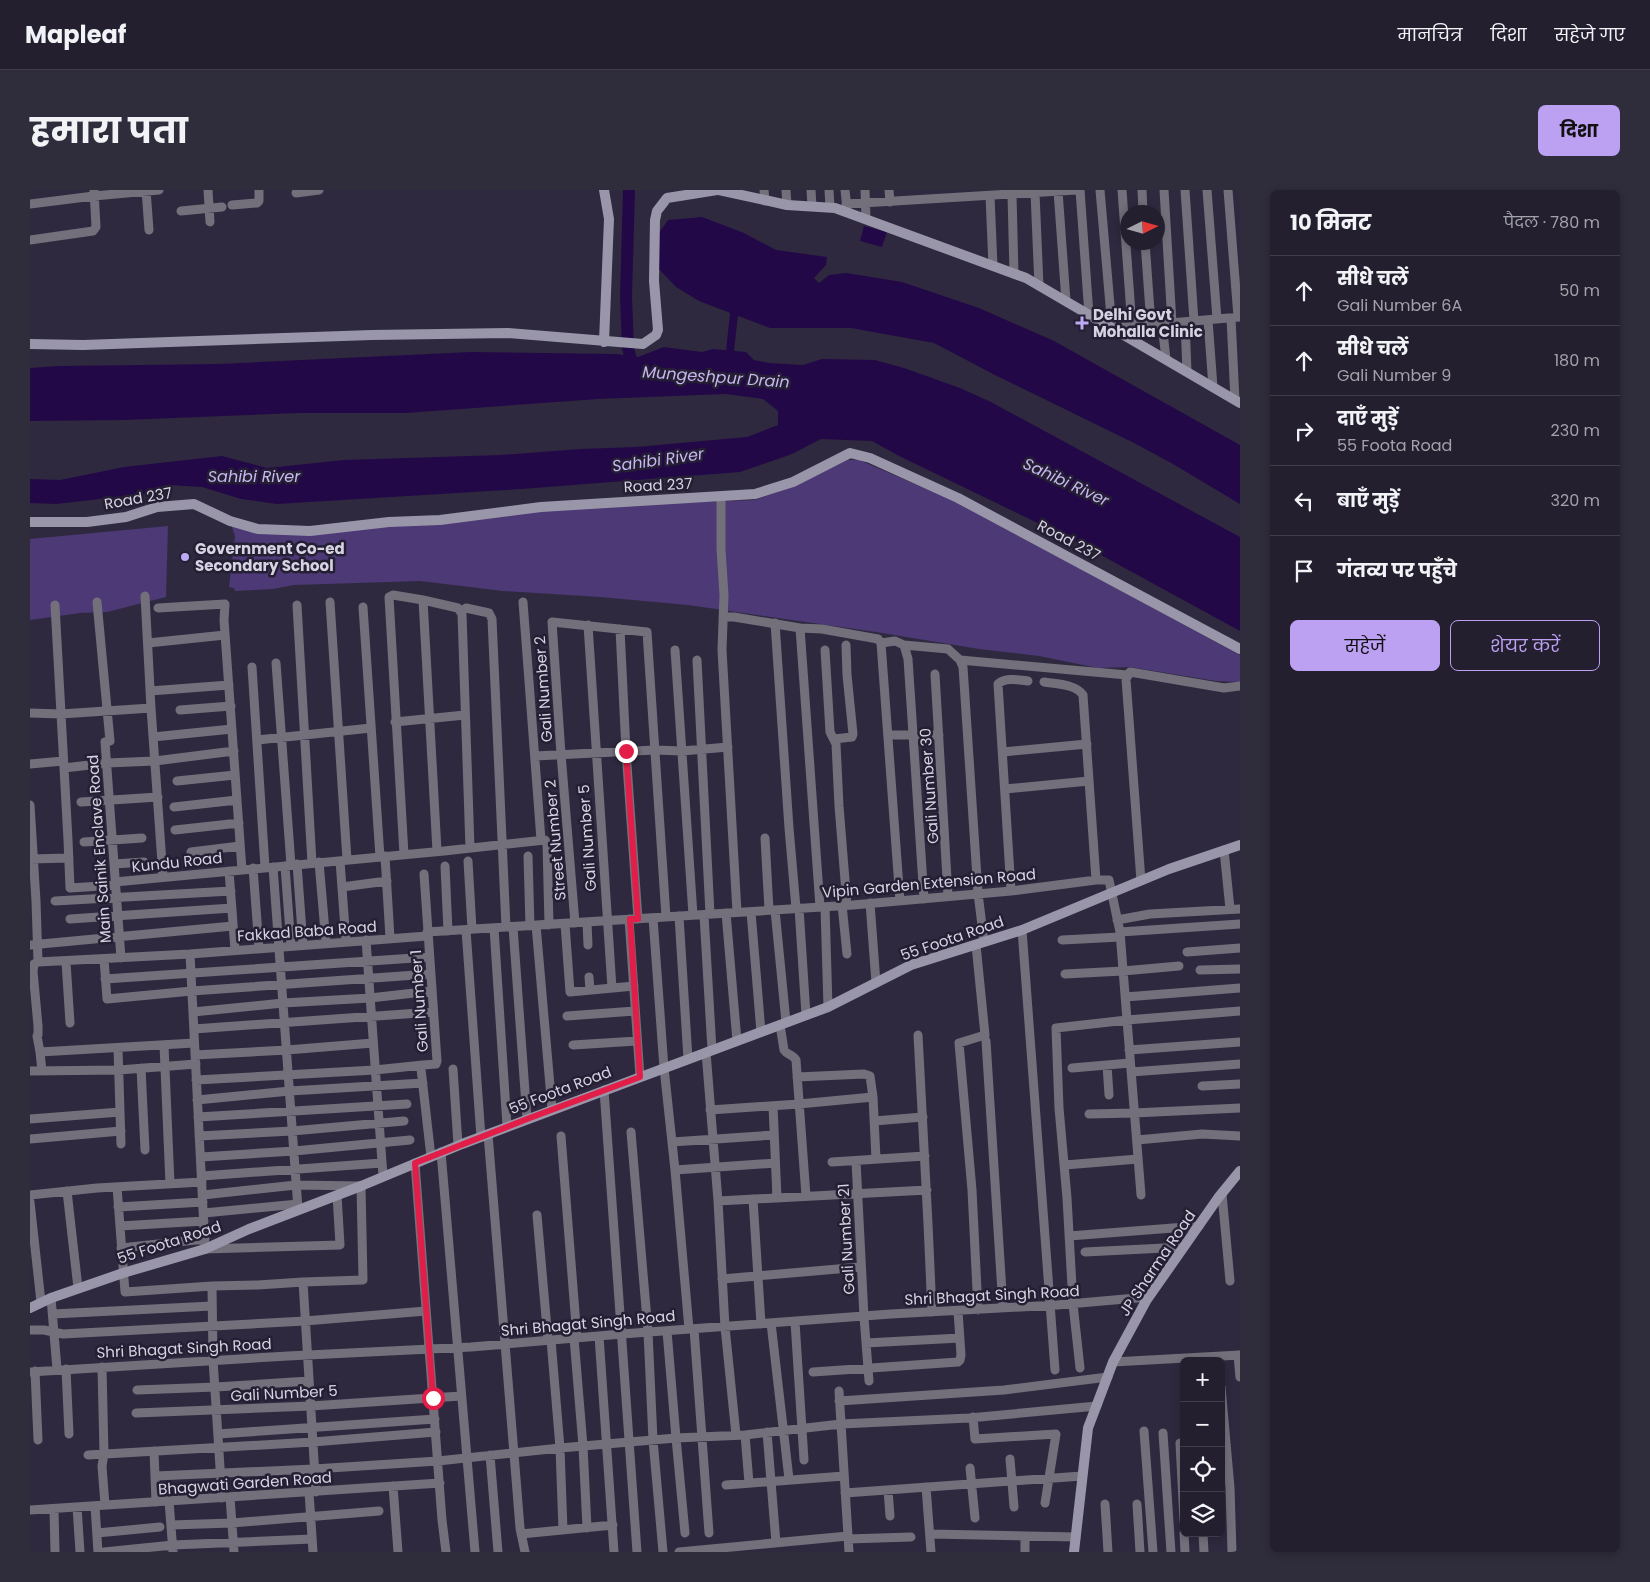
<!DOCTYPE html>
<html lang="hi">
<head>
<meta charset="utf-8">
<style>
	:root { --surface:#231f2f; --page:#2f2c3b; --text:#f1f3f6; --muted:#a3a2aa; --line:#403d4b; --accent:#bca0f2 }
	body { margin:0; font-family:Poppins,"Noto Sans Devanagari",sans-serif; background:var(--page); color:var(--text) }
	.controls { position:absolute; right:15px; bottom:15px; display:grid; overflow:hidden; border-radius:8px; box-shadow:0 2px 8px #0003 }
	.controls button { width:45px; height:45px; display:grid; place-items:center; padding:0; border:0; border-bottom:1px solid var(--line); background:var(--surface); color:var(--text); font:25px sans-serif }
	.compass { position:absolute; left:1090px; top:15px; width:45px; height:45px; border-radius:50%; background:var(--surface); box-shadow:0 2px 8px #0003; rotate:85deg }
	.stop { position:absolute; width:15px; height:15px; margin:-11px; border:4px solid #e11d48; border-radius:50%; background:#fff }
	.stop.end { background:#e11d48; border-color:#fff; box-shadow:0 1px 5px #0008 }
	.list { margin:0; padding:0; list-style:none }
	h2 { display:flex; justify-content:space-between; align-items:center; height:65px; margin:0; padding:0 20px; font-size:21px }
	h2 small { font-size:16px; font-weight:400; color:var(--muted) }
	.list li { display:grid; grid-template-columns:32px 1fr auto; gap:15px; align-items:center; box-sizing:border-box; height:70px; padding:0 20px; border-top:1px solid var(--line) }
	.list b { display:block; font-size:19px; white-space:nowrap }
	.list p { margin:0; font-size:16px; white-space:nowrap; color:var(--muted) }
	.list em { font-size:16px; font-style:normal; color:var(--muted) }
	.actions { display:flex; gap:10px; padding:15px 20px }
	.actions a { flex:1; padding:11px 0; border:1px solid var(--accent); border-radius:8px; text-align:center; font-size:18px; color:var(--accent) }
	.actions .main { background:var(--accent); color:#111 }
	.icon { flex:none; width:28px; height:28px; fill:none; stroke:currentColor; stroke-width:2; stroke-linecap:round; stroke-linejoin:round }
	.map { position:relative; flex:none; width:1210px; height:1362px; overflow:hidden; border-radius:8px }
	header { display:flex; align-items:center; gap:30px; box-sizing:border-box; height:70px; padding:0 25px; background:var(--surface); border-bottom:1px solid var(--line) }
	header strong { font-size:24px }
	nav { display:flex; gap:28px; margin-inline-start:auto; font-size:18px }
	.intro { display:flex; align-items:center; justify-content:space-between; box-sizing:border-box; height:120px; padding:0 30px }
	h1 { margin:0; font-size:35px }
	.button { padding:12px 22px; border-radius:8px; background:var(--accent); color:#111; font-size:18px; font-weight:700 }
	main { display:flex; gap:30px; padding:0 30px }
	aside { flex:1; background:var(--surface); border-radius:8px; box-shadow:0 2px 8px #0003 }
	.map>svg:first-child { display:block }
	.green { fill:#4c3975 }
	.water { fill:#230847 }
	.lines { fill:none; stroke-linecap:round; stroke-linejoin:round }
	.canal { stroke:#230847; stroke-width:8 }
	.river { stroke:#230847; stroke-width:12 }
	.street { stroke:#73707c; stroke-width:9 }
	.secondary { stroke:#9a96a9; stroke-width:10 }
	.route { stroke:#e11d48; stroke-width:6 }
	.poi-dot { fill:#bea9f5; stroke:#251f34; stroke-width:2 }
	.labels { text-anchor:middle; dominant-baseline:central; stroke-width:5; stroke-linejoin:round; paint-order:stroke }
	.poi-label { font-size:15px; font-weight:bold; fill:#d7d3e2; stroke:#251f34; text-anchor:start }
	.street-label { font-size:15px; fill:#d7d3e2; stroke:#251f34 }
	.water-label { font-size:16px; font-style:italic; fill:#c7b8f1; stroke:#251f34 }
</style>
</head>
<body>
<header>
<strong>Mapleaf</strong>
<nav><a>मानचित्र</a><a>दिशा</a><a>सहेजे गए</a></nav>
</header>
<div class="intro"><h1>हमारा पता</h1><a class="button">दिशा</a></div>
<main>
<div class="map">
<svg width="1210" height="1362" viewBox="0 0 1210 1362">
	<rect width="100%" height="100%" fill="#2f293f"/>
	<!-- green -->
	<path class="green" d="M 818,270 L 829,270 L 920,309 L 1210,465 L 1210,492 L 1186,491 L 1100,477 L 1068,478 L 1009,466 L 949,459 L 846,442 L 658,415 L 570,407 L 473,401 L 390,391 L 264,395 L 243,399 L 205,401 L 204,398 L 199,397 L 205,346 L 201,334 L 232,342 L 514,318 L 724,310 L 757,299 Z
		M 138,336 L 136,407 L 77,422 L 50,423 L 0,430 L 0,349 Z"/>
	<!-- water -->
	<path class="water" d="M 672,27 L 714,43 L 746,60 L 797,67 L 796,75 L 784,88 L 789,93 L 799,85 L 816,83 L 872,92 L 949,118 L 1024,151 L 1210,255 L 1210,314 L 1143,274 L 1104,253 L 963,184 L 904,153 L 821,138 L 740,138 L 669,111 L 646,97 L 628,78 L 629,43 L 638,30 Z
		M 834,36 L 857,42 L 852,57 L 830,51 Z
		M 634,157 L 672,162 L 683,159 L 716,162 L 724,170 L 739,173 L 773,175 L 792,169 L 845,170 L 874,178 L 930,198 L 961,212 L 1210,347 L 1210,441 L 1047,352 L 869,266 L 842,251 L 791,249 L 762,264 L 710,282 L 492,299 L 247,314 L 211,309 L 172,297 L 139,295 L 114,304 L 26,314 L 0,313 L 0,289 L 30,290 L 94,277 L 192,266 L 237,278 L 314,270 L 470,265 L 551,259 L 606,257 L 717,247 L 748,235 L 748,221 L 733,209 L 696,204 L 568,209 L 376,223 L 269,223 L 94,230 L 0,231 L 0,178 L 29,176 L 188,174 L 441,162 L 586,164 L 608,167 Z"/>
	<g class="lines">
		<!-- canal -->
		<path class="canal" d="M 700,161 L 704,124 L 710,118"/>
		<!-- river -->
		<path class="river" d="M 599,0 L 596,107 L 598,158 L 604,181"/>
		<!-- street -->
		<path class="street" d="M 116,0 L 119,40
			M 178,0 L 180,32
			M 734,0 L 735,11
			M 756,0 L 757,15
			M 781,0 L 782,16
			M 799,0 L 800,17
			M 815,0 L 817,19
			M 835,0 L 836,29
			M 859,0 L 860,12
			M 1050,0 L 1059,125
			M 1070,0 L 1082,138 L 1210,127
			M 1092,0 L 1102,137
			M 1112,0 L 1113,22
			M 1134,0 L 1142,133
			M 1155,0 L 1164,131
			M 1177,0 L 1187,129
			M 1198,0 L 1208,127
			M 1028,1 L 1036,111
			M 266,3 L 289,0
			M 1005,3 L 1009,96
			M 982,5 L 984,84
			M 960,6 L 963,76
			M 0,14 L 64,6 L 129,0
			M 816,14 L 1046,0
			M 202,15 L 227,13 L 229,11 L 229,0
			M 151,21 L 192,17
			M 0,50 L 63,41 L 66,37 L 64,0
			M 1115,52 L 1121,135
			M 1201,128 L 1205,210
			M 1178,130 L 1183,197
			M 1155,132 L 1157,182
			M 1132,134 L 1136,169
			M 691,306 L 691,359 L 694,405 L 692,460 L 707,722
			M 115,406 L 121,518 L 133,687
			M 67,412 L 80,551 L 75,552 L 91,768
			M 300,412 L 317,670
			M 493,412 L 511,650
			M 25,415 L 38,650 L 40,698 L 86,695
			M 267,415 L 282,673
			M 333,417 L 350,667
			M 128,418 L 195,414 L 194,430 L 212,680
			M 431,421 L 436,418 L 459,423 L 462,429 L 476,737
			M 693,427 L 704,427 L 770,438 L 790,717
			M 745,433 L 759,638 L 766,718
			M 558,435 L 582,798
			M 770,438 L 792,439 L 848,449 L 851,453 L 865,451 L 874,455 L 878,469 L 894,709
			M 590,439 L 596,561 L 608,729
			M 118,453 L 195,445
			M 851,453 L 870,711
			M 874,455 L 918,459 L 930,470 L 933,477 L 948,703 L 954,752
			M 645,460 L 663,725
			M 795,460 L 800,542 L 806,554 L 809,616 L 817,715
			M 667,470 L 680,724
			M 930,470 L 1097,485
			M 246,473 L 261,675
			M 222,477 L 235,677
			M 905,484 L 918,706
			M 1014,492 C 1026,494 1046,494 1053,505 L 1066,690
			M 120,501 L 199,495
			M 150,520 L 201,516
			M 0,523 L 31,524 L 121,518
			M 365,532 L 435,525
			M 858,545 L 909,545
			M 123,547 L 202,539
			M 804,549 L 822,547 L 823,544 L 817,485 L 816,455
			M 227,550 L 341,538
			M 973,562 L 1057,554
			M 505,566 L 625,560 L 652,561 L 698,557
			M 0,574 L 33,571
			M 34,578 L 77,573 L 125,571 L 204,561
			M 147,591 L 205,585
			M 975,599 L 1059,591
			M 51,612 L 128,607
			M 0,615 L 6,711 L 8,772 L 4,774 L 3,781 L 8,836 L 8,845 L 7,846 L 10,862 L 12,881
			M 144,617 L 207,610
			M 145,640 L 209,633
			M 735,648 L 739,720
			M 54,652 L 112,648
			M 1194,660 L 1200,719
			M 407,661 L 393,410 L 428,418 L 432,424 L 440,658
			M 161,662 L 210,656
			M 374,664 L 359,407 L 363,405 L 393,410
			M 355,666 L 360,748
			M 498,666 L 500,736
			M 0,669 L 39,668
			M 310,671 L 316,752
			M 438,671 L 442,739
			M 289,672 L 296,753
			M 84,674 L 114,672
			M 267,674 L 273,755
			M 255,676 L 261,756
			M 415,676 L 418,741
			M 243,677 L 268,1019
			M 223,678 L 229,758
			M 199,681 L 205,760
			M 394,684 L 407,871 L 406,874 L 393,875 L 391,879 L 401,967
			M 1111,691 L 1096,489 L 1100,482 L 1106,483 L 1194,498 L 1210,496
			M 85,692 L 414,661 L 515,650 L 517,653 L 519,735
			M 312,697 L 357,691
			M 981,701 L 968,494 C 975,487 989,490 998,491
			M 25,711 L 201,701
			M 840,713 L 846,793
			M 812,715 L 817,764
			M 795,717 L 798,817
			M 769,718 L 776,825
			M 745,720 L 756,832
			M 721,722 L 731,842
			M 696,723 L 707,851
			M 674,725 L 682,860
			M 649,726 L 658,869
			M 623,728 L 634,878 L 645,980 L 659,1139
			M 40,729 L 202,718
			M 599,729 L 610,887
			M 1087,730 L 1120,724 L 1210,719
			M 557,732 L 558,755
			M 545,733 L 531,564 L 522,432 L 617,442 L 636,727
			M 535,734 L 540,802 L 604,796
			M 506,735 L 522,919
			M 483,737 L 497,929
			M 464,738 L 477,936
			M 436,740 L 451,947
			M 992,740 L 1025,1180
			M 397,742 L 823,715 L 981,701 L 1066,690 L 1079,690 L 1090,742 L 1111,1005
			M 1090,742 L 1210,734
			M 336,750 L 353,986
			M 1032,750 L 1090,747
			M 0,755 L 203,736
			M 946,755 L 955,845 L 929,853 L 942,1000 L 948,1120
			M 1157,762 L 1210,758
			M 160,764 L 175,1059 L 310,1055 L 307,1005
			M 74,769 L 77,809 L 162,801 L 400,784
			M 8,772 L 160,764 L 397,746
			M 36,772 L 40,833
			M 1170,780 L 1210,779
			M 1035,784 L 1093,781 L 1149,776
			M 559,787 L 560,800
			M 75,789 L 399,767
			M 1095,807 L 1210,798
			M 163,822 L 253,813 L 340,808 L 402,801
			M 537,826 L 605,821
			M 750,835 L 754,860 C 757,865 763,864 766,870 L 776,1006
			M 164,839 L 403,822
			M 888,845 L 898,1034 L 902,1122
			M 956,851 L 973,1118
			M 134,855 L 140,994
			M 543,855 L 607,851
			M 88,858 L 91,954
			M 1099,860 L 1210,852
			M 10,862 L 164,853
			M 676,862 L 688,1011 L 695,1137 L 706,1245
			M 165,865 L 257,860 L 343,853
			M 1077,875 L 1079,905
			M 111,878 L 115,960
			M 1042,878 L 1100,873
			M 423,879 L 428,955
			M 0,881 L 89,880 L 166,874
			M 1101,882 L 1210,874
			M 767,887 L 834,884 L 840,886 L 843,907 L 846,969
			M 166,890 L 345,880 L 393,875
			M 1172,896 L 1210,894
			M 574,900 L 607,1362
			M 167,910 L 260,901 L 393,893
			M 743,916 L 747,1008
			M 680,920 L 769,914 L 843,907
			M 1059,924 L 1104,923 L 1210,918
			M 168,927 L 377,914
			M 0,929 L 90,922
			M 844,931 L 893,927
			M 601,942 L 618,1142 L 623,1250 L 633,1362
			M 458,944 L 490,1338 L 495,1362
			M 169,946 L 262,941 L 374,931
			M 531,946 L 547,1148
			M 0,949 L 91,941
			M 1107,950 L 1172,944 L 1210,946
			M 642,952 L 744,945
			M 411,962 L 445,1362
			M 171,967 L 264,961 L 380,950
			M 826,971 L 834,1127 L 839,1191
			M 802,972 L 895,966
			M 385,973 L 412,1330 L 416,1362
			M 1035,975 L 1108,969
			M 645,980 L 745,973
			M 172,986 L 352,973
			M 87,997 L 95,1102 L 182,1096 L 228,1095 L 273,1092 L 333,1090 L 331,996 L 266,995 L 173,1005
			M 37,1001 L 48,1098
			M 1192,1004 L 1200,1091
			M 0,1005 L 67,998 L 172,992
			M 723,1009 L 731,1134
			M 688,1011 L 897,1000
			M 0,1012 L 11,1112
			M 88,1017 L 173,1012
			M 174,1023 L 268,1014
			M 507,1025 L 518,1150
			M 90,1036 L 174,1031
			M 1039,1046 L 1169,1036
			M 91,1058 L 175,1049
			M 1055,1062 L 1154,1057
			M 692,1089 L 831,1077
			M 273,1092 L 286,1302
			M 182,1096 L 183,1170 L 192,1308
			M 21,1108 L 27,1179
			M 23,1124 L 182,1116
			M 765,1132 L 774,1270
			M 741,1133 L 759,1289
			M 664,1139 L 679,1343
			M 0,1140 L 14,1140 L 33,1144 L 275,1131 L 396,1121
			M 637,1141 L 646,1248 L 655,1343
			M 569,1146 L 584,1362
			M 544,1148 L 553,1256 L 557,1338
			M 521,1150 L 530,1258 L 533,1340
			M 836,1153 L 930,1148
			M 1208,1165 L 1210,1187
			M 1083,1172 L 1210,1165
			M 72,1177 L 74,1264 L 72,1276 L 75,1315
			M 1050,1178 L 1043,1114 L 1037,1008 L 1029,918 L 1026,838 L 1097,830 L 1210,821
			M 36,1179 L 39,1244
			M 5,1181 L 8,1250
			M 0,1182 L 258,1166 L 441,1157 L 592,1144 L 861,1124 L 1027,1115 L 1118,1107
			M 783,1182 L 928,1172 L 930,1170 L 931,1165 L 928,1121
			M 1191,1197 L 1200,1298 L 1202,1362
			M 107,1200 L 186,1197 L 279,1191
			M 809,1201 L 819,1362
			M 809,1211 L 974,1200 L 1078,1187
			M 106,1223 L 281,1216 L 431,1206
			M 943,1227 L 945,1249 L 1026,1244 L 1015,1313
			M 1114,1241 L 1123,1362
			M 737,1242 L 746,1353
			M 1133,1243 L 1141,1362
			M 188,1244 L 405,1229
			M 715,1245 L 719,1293
			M 1150,1253 L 1154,1331
			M 124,1261 L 126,1312
			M 58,1265 L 283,1252 L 406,1242
			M 460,1265 L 468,1362
			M 980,1269 L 984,1317
			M 940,1278 L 945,1328
			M 126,1286 L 284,1279 L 408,1271 L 530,1258 L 646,1248 L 715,1245 L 811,1234 L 939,1228 L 1067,1216
			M 696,1295 L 814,1286
			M 363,1296 L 368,1362
			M 896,1297 L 901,1362
			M 858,1300 L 860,1326
			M 279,1302 L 283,1362
			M 815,1303 L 1052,1286
			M 200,1307 L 204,1362
			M 139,1311 L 143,1362
			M 1075,1314 L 1078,1362
			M 1107,1314 L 1110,1362
			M 65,1316 L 68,1362
			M 47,1317 L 50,1362
			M 24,1319 L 25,1362
			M 0,1320 L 410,1293
			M 141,1335 L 202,1333 L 349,1321
			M 67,1343 L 130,1337
			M 1154,1343 L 1155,1362
			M 1173,1343 L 1174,1362
			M 491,1344 L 583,1335
			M 900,1344 L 1046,1347
			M 995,1346 L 995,1362
			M 818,1349 L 881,1347
			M 74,1362 L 143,1355 L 282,1349
			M 649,1362 L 818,1346"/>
		<!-- secondary -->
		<path class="secondary" d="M 574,0 L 579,29 L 574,152
			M 689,0 L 757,15 L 805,18 L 996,88 L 1210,213
			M 0,154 L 53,155 L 342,145 L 478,143 L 613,154 L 626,145 L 628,140 L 624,91 L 625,30 L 627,21 L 637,8 L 687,0
			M 0,332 L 57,332 L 96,327 L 127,317 L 164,314 L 200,331 L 228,339 L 280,341 L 359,332 L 410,330 L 511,317 L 725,304 L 763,292 L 820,263 L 840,268 L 928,308 L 1210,459
			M 0,1118 L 21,1108 L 93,1083 L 175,1059 L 219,1039 L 331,996 L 432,954 L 798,817 L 881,775 L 992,740 L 1139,679 L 1210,655
			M 1044,1362 L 1058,1238 L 1083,1172 L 1116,1111 L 1188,1008 L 1210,981"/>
	</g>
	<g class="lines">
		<!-- route -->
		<path class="route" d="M 403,1208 L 385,973 L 497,929 L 610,887 L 600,729 L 608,729 L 596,561"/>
	</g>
	<!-- markers -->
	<g class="poi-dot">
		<path d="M1049.5 125.5h5v5h5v5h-5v5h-5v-5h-5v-5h5z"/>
		<circle cx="155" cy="367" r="5"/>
	</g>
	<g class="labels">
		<!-- poi labels -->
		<g class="poi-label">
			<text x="1063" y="124">Delhi Govt<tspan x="1063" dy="17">Mohalla Clinic</tspan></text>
			<text x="165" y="358">Government Co-ed<tspan x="165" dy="17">Secondary School</tspan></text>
		</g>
		<!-- street labels -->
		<g class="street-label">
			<text transform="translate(628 295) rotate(-3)">Road 237</text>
			<text transform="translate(108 308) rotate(-10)">Road 237</text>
			<text transform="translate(1039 350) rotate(28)">Road 237</text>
			<text transform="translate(513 499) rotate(-94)">Gali Number 2</text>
			<text transform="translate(899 596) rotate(-94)">Gali Number 30</text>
			<text transform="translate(557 648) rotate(-94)">Gali Number 5</text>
			<text transform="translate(525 650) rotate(-95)">Street Number 2</text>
			<text transform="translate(69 659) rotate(-94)">Main Sainik Enclave Road</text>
			<text transform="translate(147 672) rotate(-6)">Kundu Road</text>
			<text transform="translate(899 693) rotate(-5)">Vipin Garden Extension Road</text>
			<text transform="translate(277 741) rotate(-4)">Fakkad Baba Road</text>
			<text transform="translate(922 748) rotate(-19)">55 Foota Road</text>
			<text transform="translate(389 811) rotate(-94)">Gali Number 1</text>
			<text transform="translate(530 900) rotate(-21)">55 Foota Road</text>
			<text transform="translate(816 1049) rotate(-93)">Gali Number 21</text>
			<text transform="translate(139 1052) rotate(-18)">55 Foota Road</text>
			<text transform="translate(1127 1073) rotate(-56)">JP Sharma Road</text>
			<text transform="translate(962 1105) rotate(-3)">Shri Bhagat Singh Road</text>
			<text transform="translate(558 1133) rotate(-5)">Shri Bhagat Singh Road</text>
			<text transform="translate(154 1158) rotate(-3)">Shri Bhagat Singh Road</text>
			<text transform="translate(254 1203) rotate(-3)">Gali Number 5</text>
			<text transform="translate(215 1293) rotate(-4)">Bhagwati Garden Road</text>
		</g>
		<!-- water labels -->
		<g class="water-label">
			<text transform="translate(686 187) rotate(4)">Mungeshpur Drain</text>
			<text transform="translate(628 270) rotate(-8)">Sahibi River</text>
			<text x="224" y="286">Sahibi River</text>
			<text transform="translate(1036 292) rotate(25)">Sahibi River</text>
		</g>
	</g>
</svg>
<div class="controls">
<button>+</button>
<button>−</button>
<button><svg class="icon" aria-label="locate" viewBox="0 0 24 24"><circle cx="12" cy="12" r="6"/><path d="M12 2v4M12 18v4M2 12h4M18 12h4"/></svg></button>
<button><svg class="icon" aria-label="layers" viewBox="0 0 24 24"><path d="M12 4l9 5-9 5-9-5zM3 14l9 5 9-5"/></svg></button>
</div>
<svg class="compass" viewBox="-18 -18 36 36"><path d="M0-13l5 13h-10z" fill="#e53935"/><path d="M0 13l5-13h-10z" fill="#a3a2aa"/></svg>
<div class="stop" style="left:403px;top:1208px"></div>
<div class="stop end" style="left:596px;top:561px"></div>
</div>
<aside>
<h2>10 मिनट<small>पैदल · 780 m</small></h2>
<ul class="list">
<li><svg class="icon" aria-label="ahead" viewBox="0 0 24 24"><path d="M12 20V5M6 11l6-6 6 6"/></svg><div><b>सीधे चलें</b><p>Gali Number 6A</p></div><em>50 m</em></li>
<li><svg class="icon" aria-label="ahead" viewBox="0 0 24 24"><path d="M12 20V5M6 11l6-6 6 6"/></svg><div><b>सीधे चलें</b><p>Gali Number 9</p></div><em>180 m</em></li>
<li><svg class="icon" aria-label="right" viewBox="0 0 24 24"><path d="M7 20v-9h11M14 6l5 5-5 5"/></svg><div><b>दाएँ मुड़ें</b><p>55 Foota Road</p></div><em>230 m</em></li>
<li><svg class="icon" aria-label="left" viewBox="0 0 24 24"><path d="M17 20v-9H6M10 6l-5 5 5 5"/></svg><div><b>बाएँ मुड़ें</b></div><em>320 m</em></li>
<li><svg class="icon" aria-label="arrive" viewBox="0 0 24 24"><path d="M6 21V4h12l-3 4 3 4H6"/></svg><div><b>गंतव्य पर पहुँचे</b></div></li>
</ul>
<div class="actions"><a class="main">सहेजें</a><a>शेयर करें</a></div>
</aside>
</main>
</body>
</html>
